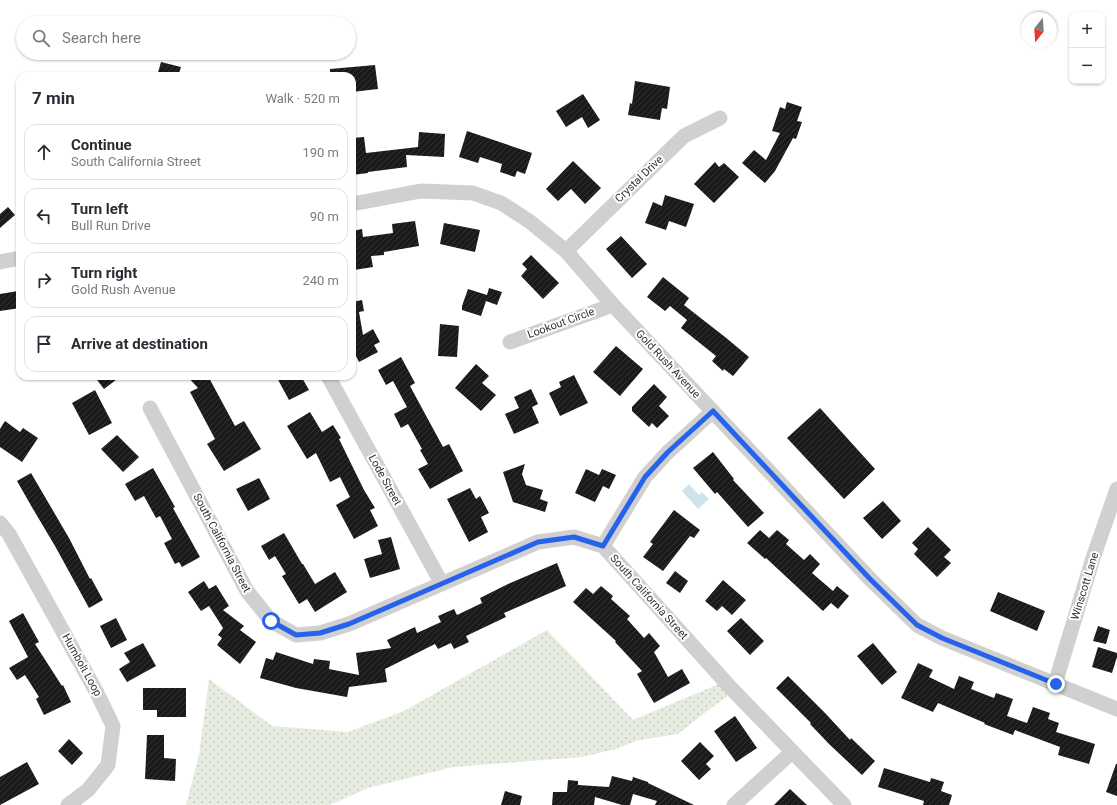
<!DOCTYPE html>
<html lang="en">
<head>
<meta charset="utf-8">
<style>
	:root { --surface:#fff; --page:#f2f2f3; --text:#2b2b33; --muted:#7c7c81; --line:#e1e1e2 }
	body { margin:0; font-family:Roboto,sans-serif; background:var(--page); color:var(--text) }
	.controls { position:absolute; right:12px; top:12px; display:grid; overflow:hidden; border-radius:8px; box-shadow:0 1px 3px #0004 }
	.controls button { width:36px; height:36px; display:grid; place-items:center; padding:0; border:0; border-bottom:1px solid var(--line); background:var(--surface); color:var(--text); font:20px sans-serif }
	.compass { position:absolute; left:1021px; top:12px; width:36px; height:36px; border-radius:50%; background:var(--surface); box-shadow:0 1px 3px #0004; rotate:197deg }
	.stop { position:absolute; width:12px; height:12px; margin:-9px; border:3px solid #2563eb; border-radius:50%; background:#fff }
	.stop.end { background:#2563eb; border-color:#fff; box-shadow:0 1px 4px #0008 }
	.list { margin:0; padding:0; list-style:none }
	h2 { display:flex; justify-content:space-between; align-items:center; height:52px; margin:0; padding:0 16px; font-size:17px }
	h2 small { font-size:13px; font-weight:400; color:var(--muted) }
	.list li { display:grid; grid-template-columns:26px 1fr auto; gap:12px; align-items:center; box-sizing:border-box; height:56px; margin:0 8px 8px; padding:0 8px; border:1px solid var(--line); border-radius:12px }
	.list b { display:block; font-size:15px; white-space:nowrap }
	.list p { margin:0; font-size:13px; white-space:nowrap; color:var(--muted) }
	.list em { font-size:13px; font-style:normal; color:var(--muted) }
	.icon { flex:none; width:22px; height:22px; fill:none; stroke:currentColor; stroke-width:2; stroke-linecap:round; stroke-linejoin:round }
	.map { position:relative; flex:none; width:1117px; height:805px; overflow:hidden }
	.search { position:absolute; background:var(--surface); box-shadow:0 1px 3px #0004; left:16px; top:16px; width:340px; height:44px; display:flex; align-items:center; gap:10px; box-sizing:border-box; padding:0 14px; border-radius:22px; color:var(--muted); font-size:15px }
	.panel { position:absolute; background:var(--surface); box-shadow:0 1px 3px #0004; left:16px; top:72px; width:340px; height:308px; border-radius:12px }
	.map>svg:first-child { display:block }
	.park { fill:url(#park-dots) }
	.water { fill:#cfe2ee }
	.building { fill:url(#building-hatch) }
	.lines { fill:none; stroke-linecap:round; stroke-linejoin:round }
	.street { stroke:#d0d0d0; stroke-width:15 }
	.route { stroke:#2563eb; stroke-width:5 }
	.labels { text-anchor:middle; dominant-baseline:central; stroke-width:4; stroke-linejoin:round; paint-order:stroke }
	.street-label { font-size:11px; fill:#333; stroke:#fff }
</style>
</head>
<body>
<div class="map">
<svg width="1117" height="805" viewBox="0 0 1117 805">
	<defs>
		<pattern id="park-dots" width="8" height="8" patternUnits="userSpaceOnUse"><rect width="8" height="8" fill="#e6ecdf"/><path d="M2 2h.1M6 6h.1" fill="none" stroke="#c6cbc0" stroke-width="1.8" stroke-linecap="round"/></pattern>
		<pattern id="building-hatch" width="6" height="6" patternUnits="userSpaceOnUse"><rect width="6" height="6" fill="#1a1a1a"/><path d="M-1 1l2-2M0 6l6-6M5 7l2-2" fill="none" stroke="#333"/></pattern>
	</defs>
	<rect width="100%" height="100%" fill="#fff"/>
	<!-- park -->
	<path class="park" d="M 547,630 L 633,720 L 719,684 L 728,696 L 706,712 L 678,734 L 639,740 L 616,749 L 582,757 L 453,767 L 368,788 L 330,805 L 186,805 L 199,755 L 209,679 L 272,726 L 348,732 L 404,711 Z"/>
	<!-- water -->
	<path class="water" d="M 689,484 L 699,495 L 702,492 L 709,499 L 698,509 L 682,491 Z"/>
	<!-- building -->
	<path class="building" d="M 161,62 L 181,67 L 178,76 L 157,76 Z
		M 375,65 L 378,89 L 352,92 L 352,76 L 330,76 L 330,69 Z
		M 635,81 L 670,87 L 667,109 L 662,108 L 660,120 L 628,115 L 630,103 L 632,104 Z
		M 583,94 L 600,120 L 588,128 L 582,117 L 566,127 L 556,111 Z
		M 787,102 L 802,107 L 797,121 L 802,122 L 796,139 L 793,138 L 775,171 L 765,183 L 742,163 L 754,150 L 766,160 L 780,133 L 772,131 L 780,107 L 785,109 Z
		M 467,131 L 532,153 L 525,174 L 517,171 L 515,177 L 500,172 L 502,164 L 480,157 L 478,163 L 459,157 Z
		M 419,132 L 445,134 L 444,157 L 406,155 L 407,167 L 368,172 L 368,173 L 352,175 L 352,138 L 364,137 L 366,153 L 418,147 Z
		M 573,161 L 601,188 L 585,204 L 571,189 L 558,201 L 546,189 Z
		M 715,162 L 719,167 L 724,163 L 739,177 L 714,203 L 694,184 Z
		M 665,195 L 694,204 L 686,227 L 669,221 L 666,230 L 645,223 L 653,202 L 662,206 Z
		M 8,207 L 15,215 L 0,228 L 0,214 Z
		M 415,221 L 419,246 L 384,252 L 384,255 L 371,256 L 373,267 L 354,270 L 352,255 L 352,231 L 362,229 L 363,237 L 393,233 L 392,224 Z
		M 444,223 L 480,230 L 475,252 L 440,244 Z
		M 621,236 L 647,264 L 632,278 L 606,249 Z
		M 531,255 L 559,283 L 543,299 L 521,276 L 527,269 L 522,264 Z
		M 663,277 L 689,298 L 684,305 L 725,337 L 749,357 L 733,376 L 724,369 L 723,371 L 712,361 L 716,356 L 681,328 L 687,320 L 670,306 L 665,311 L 647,297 Z
		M 489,288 L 502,292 L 497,305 L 486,301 L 481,316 L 462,310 L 462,306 L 468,289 L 487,295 Z
		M 18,291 L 20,308 L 0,311 L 0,294 Z
		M 362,300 L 364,311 L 359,312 L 363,335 L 373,329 L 380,342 L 374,345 L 378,352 L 359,362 L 352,348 L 352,302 Z
		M 440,324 L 459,326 L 457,357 L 438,356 Z
		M 616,346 L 643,369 L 620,396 L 593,372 Z
		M 401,357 L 415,383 L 410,386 L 443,447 L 449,444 L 463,471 L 430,489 L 418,469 L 428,464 L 420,450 L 422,449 L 408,424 L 401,428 L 394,414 L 407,407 L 393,381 L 386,385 L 378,370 Z
		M 476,364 L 489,376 L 482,383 L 496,395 L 481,411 L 455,388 Z
		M 574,375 L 588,403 L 560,416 L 549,393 L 561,387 L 559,382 Z
		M 94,376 L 121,376 L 104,389 Z
		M 187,376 L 208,376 L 235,426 L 244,421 L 261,449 L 224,471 L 207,444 L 215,439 L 190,392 L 198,388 Z
		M 276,376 L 301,376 L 309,390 L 289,400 Z
		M 654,384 L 667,397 L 659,406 L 669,416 L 657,428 L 652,423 L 649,427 L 632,411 L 632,407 Z
		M 531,389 L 538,404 L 532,407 L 539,423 L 514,434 L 505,414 L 519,408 L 514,397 Z
		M 95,390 L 112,423 L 89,435 L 72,403 Z
		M 820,408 L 875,469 L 844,499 L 787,438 Z
		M 310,412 L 322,432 L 333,425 L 341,438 L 339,439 L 364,490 L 375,508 L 370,510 L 378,526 L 354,539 L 336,505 L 350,497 L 340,477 L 330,482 L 316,453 L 307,459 L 287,426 Z
		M 5,421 L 20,432 L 23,428 L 38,438 L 22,462 L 0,447 L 0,429 Z
		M 117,435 L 139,457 L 123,472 L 101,449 Z
		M 713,452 L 734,479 L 733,480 L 764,513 L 748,527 L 717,492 L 715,494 L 693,468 Z
		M 525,464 L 522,474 L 526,485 L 543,490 L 540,499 L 548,502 L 545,512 L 513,502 L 503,472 Z
		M 153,468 L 175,507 L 173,508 L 200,557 L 182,567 L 179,562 L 175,564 L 164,543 L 172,539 L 160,516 L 156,518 L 144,496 L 135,501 L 125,484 Z
		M 586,469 L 599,475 L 602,469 L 616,475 L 609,489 L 603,486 L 595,502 L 575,493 Z
		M 31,473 L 69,538 L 90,579 L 91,578 L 103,600 L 89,608 L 55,546 L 33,509 L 17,481 Z
		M 259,478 L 270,499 L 248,511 L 236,489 Z
		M 470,488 L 476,499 L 480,496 L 489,513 L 481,517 L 488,532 L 469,542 L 447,499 Z
		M 883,501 L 901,521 L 882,539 L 863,518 Z
		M 674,510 L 700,530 L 694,538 L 690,536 L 663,571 L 643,557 L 653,544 L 650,542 Z
		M 928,527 L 951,550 L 944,557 L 951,563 L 937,577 L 914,554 L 918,549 L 912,543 Z
		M 760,530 L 769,538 L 777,530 L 789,540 L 786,544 L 804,560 L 810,554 L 820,564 L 812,573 L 833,591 L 837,586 L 849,596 L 838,609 L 831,603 L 823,611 L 766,558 L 765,559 L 747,543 Z
		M 284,533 L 302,564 L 303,564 L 315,584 L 335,572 L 347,592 L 315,612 L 307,599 L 299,604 L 282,576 L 286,574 L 275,556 L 269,560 L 261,546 Z
		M 391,537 L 400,569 L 370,578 L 364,559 L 382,554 L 378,540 Z
		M 557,563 L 566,586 L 504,613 L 506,617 L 466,636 L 469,642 L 454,649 L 451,643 L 438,649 L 435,644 L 385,669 L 387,682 L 349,687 L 347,697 L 296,688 L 260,678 L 266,658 L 273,660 L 276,652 L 313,664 L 314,659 L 330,661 L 329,669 L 359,675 L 356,653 L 391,648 L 387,640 L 415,627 L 417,633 L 441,622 L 438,616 L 454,609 L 457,615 L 482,603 L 480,598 L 508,584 Z
		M 675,571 L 688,581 L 680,593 L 666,583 Z
		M 723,580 L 746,600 L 732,615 L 722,606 L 717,611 L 705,601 Z
		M 204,581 L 209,589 L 216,585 L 229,606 L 223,610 L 244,626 L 240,630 L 256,642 L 240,664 L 217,645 L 222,638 L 218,635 L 223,628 L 209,606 L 201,611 L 188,592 Z
		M 601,586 L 613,596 L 611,599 L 630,616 L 627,619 L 644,638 L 649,633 L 660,646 L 654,652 L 668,677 L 682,669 L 690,683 L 654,703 L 637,674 L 642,671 L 615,642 L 616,641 L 573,602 L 586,588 L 593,594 Z
		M 998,592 L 1045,611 L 1037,631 L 990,611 Z
		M 23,613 L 39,642 L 35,644 L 62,686 L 63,685 L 71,702 L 44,715 L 36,699 L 39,697 L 25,675 L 17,680 L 9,668 L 28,657 L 9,621 Z
		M 116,618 L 127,640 L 111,648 L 100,626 Z
		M 741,618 L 764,641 L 750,655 L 727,631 Z
		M 1098,626 L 1110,630 L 1106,644 L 1093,641 Z
		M 143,643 L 156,666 L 127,682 L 119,669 L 130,662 L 124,653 Z
		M 873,643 L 897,672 L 882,685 L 857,656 Z
		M 1098,647 L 1117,653 L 1117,657 L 1112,673 L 1092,667 Z
		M 918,663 L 933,670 L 929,677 L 954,689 L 959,676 L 974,682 L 971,689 L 994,698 L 996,693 L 1013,699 L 1007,716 L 1027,723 L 1033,707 L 1050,713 L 1048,719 L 1059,723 L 1056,732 L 1095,744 L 1089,764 L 1058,755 L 1060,747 L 1015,730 L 1013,735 L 984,724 L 985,723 L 938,703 L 933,712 L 901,698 Z
		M 788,676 L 826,714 L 850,740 L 851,738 L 875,761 L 862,775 L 829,744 L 810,724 L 811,723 L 776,688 Z
		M 143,688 L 186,688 L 186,717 L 157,717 L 157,710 L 143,710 Z
		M 735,716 L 757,748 L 736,762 L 714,731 Z
		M 147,735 L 164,735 L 164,758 L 176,759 L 175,781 L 145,779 Z
		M 69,739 L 83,753 L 72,765 L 58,751 Z
		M 700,742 L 714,756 L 706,764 L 711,769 L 699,780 L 681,761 Z
		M 27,762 L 39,784 L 0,805 L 0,777 Z
		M 1116,764 L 1117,764 L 1117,796 L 1106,792 Z
		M 884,768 L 930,782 L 931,778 L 944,782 L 941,791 L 952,795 L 949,805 L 923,805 L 924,801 L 878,787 Z
		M 612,776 L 632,781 L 633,777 L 648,782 L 648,783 L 694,805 L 655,805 L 657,801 L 633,794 L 630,805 L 622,805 L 595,797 L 594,805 L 552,805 L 553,792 L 567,792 L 568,780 L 578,781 L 578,785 L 609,787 Z
		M 790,789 L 807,805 L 774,805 Z
		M 505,791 L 522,796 L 520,805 L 501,805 Z"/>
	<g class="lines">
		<!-- street -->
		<path class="street" d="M 352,204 L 421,191 L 473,193 L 501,203 L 529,221 L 566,251 L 613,305 L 871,580 L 917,625 L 942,638 L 1117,709
			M 566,251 L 684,136 L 720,118
			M 0,262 L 20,258
			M 510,342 L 613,305
			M 328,376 L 442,584
			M 150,408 L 247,591 L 271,621 L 296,635 L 320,633 L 349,624 L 538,542 L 574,537 L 603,546 L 730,687 L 844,805
			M 0,523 L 9,534 L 97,693 L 113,726 L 108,765 L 88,790 L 68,805
			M 603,546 L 645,477 L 668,452 L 713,411
			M 1055,684 L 1093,558 L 1117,489
			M 734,805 L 792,752"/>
	</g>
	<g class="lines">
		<!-- route -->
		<path class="route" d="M 271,621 L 296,635 L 320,633 L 349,624 L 538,542 L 574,537 L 603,546 L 645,477 L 668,452 L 713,411 L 871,580 L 917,625 L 942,638 L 1056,684"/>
	</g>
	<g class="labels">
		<!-- street labels -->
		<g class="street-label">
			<text transform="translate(639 179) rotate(-44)">Crystal Drive</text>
			<text transform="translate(561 323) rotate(-20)">Lookout Circle</text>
			<text transform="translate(668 364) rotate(47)">Gold Rush Avenue</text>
			<text transform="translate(385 480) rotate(61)">Lode Street</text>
			<text transform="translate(222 543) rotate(62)">South California Street</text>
			<text transform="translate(1085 586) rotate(-73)">Winscott Lane</text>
			<text transform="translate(649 597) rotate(48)">South California Street</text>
			<text transform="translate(82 665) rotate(61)">Humbolt Loop</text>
		</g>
	</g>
</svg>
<div class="controls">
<button>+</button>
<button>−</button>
</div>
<svg class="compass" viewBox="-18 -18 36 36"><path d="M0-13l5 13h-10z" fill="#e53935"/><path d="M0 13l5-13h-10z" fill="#7c7c81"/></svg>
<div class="stop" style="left:271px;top:621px"></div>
<div class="stop end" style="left:1056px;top:684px"></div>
<div class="search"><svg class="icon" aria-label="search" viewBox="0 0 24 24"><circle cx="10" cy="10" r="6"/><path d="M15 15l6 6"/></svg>Search here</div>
<section class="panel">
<h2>7 min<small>Walk · 520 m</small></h2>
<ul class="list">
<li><svg class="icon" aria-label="ahead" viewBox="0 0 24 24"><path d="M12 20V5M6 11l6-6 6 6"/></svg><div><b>Continue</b><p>South California Street</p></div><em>190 m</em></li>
<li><svg class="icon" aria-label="left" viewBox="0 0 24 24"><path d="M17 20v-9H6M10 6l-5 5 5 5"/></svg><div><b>Turn left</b><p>Bull Run Drive</p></div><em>90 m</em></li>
<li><svg class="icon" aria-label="right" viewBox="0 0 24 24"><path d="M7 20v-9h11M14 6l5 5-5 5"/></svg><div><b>Turn right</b><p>Gold Rush Avenue</p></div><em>240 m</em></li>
<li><svg class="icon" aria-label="arrive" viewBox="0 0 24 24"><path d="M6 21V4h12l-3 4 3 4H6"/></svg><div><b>Arrive at destination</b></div></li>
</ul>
</section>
</div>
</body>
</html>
